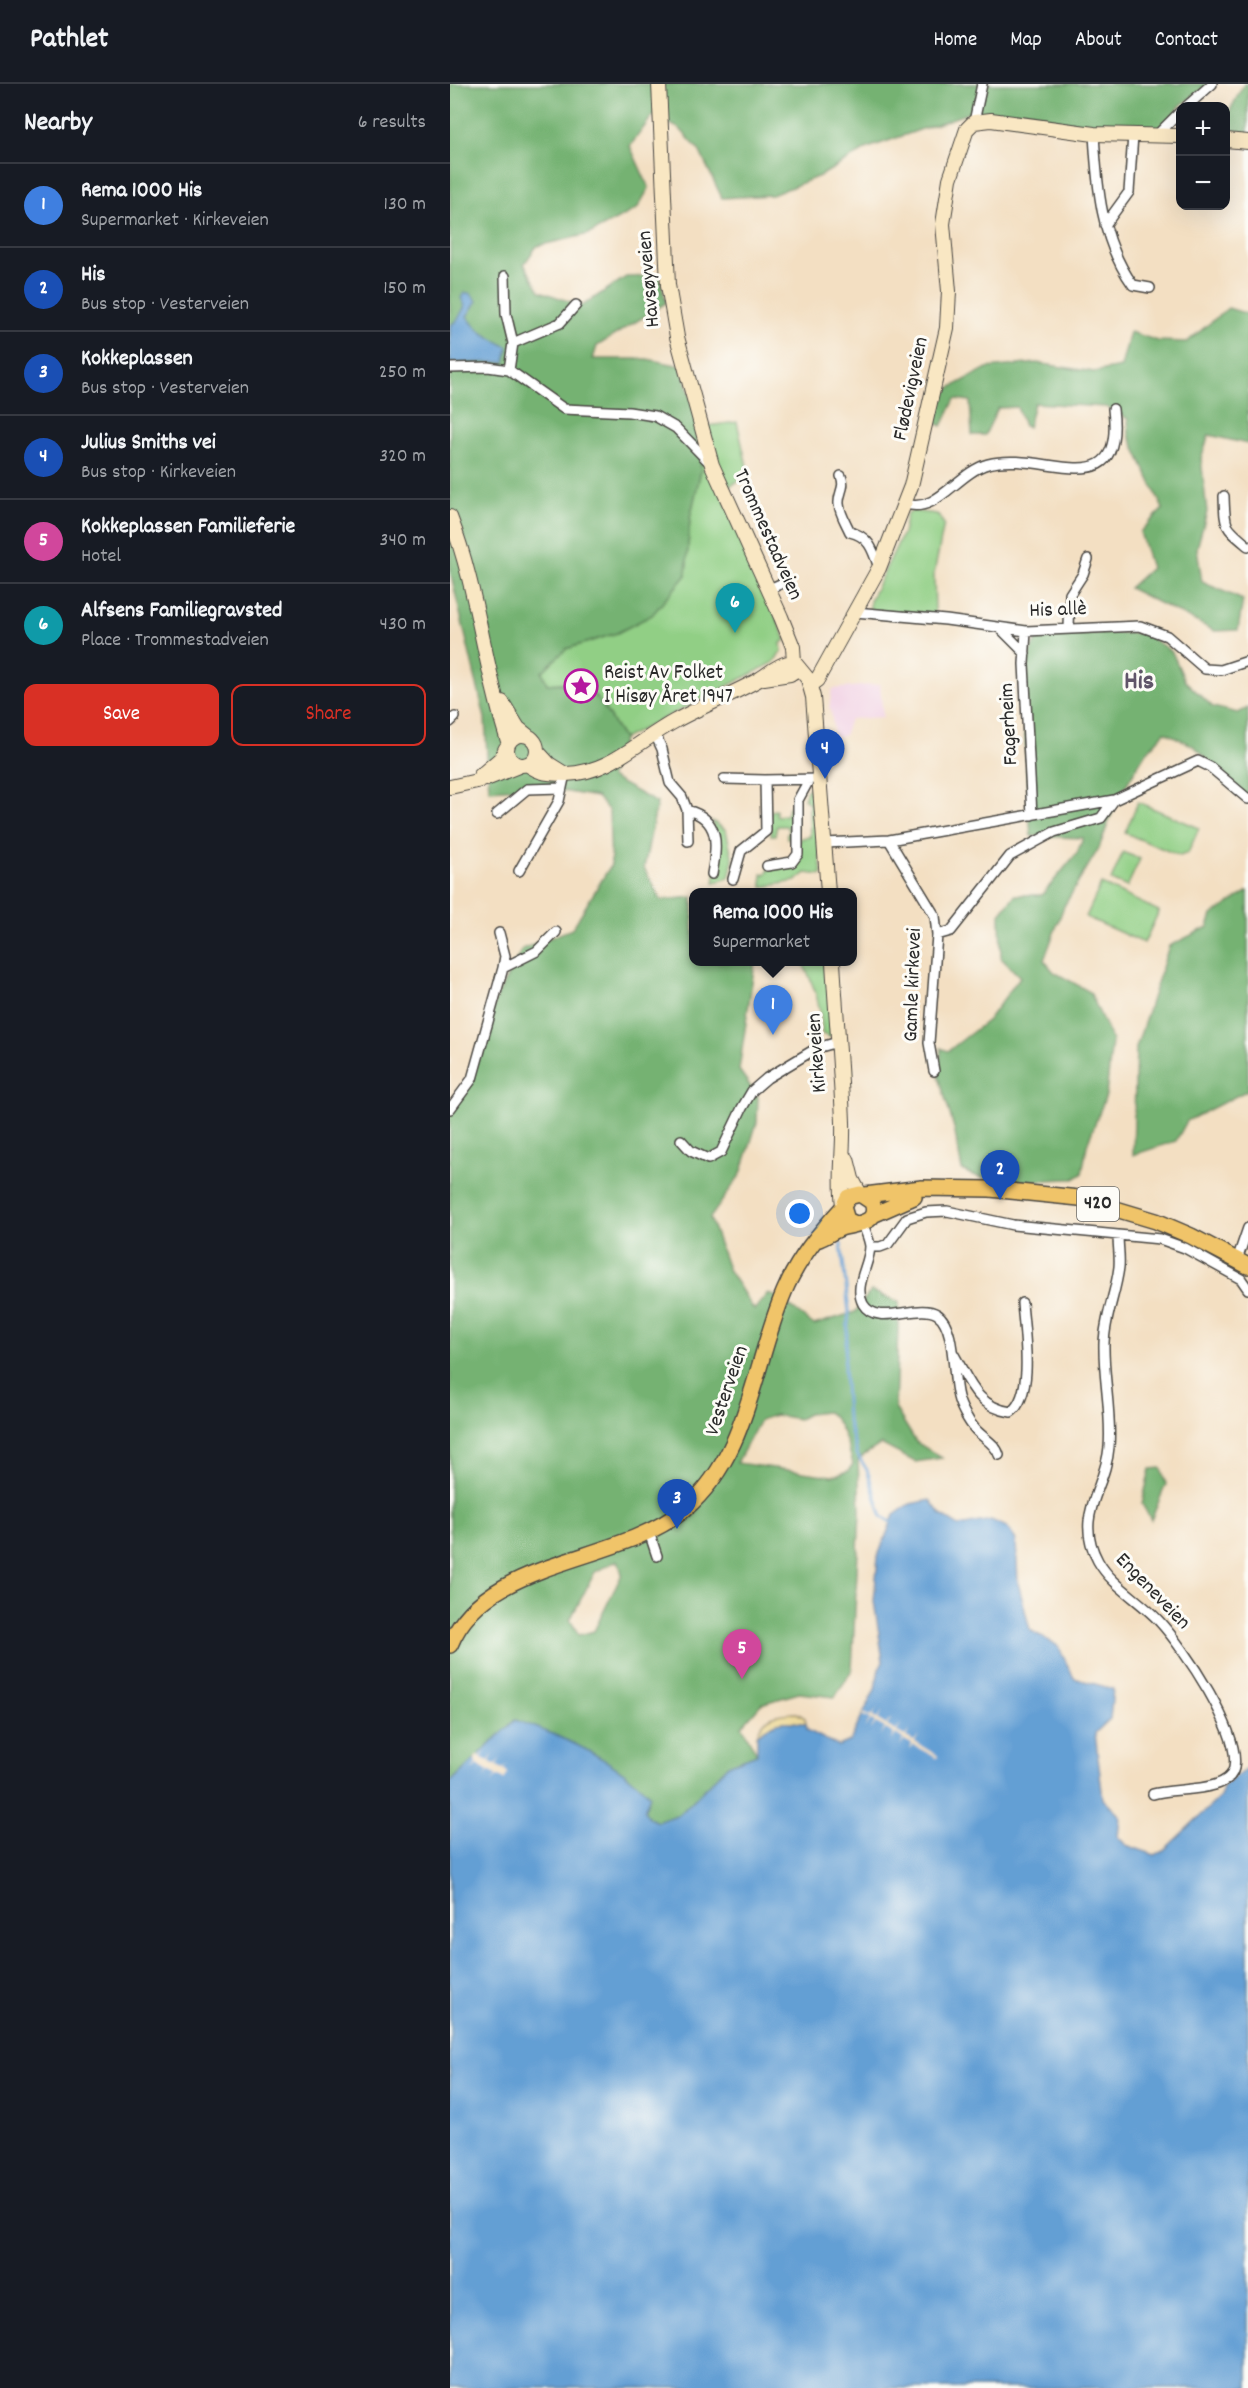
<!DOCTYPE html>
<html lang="en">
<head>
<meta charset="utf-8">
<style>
	:root { --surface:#171b24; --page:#20242c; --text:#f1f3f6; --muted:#9ea1a6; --line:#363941; --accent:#d93025 }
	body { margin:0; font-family:Dekko,sans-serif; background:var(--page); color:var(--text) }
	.controls { position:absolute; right:18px; top:18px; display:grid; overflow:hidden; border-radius:12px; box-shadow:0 6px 24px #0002 }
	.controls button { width:54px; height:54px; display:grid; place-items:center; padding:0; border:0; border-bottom:2px solid var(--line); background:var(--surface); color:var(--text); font:30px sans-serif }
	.you { position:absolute; left:350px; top:1130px; width:21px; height:21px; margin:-15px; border:4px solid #fff; border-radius:50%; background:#1a73e8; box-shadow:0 0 0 9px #1a73e833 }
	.badge { display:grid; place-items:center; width:39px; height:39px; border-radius:50%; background:var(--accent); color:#fff; font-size:20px; font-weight:700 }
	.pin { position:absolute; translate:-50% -50px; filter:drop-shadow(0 2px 3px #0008) }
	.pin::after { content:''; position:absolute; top:32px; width:21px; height:18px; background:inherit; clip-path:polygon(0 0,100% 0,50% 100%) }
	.popup { position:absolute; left:239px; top:804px; width:168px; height:78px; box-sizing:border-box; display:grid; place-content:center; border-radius:12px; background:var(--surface); filter:drop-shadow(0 2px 4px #0005); font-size:20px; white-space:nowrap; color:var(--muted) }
	.popup b { font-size:22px; color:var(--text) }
	.popup::after { content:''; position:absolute; left:50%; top:100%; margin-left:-12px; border:12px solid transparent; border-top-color:var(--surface) }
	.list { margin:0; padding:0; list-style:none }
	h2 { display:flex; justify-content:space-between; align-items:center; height:78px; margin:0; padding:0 24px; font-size:26px }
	h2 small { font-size:20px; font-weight:400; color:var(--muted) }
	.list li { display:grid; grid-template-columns:39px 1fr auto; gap:18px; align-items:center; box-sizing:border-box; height:84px; padding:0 24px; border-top:2px solid var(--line) }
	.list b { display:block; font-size:22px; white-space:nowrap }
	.list p { margin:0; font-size:20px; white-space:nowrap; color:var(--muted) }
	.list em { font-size:20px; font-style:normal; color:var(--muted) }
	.actions { display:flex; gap:12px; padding:18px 24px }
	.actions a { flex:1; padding:14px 0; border:2px solid var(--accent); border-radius:12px; text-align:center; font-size:21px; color:var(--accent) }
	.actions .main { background:var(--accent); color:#fff }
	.map { position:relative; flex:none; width:798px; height:2304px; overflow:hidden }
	header { display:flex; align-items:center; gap:36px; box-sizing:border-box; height:84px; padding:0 30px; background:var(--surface); border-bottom:2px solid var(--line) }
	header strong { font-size:28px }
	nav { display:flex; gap:33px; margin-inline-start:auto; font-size:21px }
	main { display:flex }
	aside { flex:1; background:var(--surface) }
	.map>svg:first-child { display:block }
	.built { fill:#f1d0e4 }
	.green { fill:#91cf85; stroke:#5e7d58; stroke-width:1.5 }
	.forest { fill:#74b272; stroke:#506e4e; stroke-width:1.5; fill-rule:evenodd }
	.sand { fill:#eeda9e; stroke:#8c8264; stroke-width:1.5 }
	.water { fill:#639fd4; stroke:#476580; stroke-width:1.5 }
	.pier { fill:#f3dfc2 }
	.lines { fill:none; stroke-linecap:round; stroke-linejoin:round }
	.stream { stroke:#639fd4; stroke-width:3 }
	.street-casing { stroke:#494642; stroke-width:12 }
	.secondary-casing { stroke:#494642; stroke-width:16 }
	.primary-casing { stroke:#494642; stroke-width:18 }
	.street { stroke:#fff; stroke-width:9 }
	.secondary { stroke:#f9e7c3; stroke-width:14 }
	.primary { stroke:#f0c469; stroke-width:15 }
	.labels { text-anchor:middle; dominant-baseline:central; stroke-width:6; stroke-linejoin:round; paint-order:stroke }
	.shield { fill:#fdfcf7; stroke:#6a6a68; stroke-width:1.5 }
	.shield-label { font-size:20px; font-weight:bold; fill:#2b2b2b }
	.street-label { font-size:21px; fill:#2b2b2b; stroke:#fdfcf7 }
	.poi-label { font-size:21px; fill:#2b2b2b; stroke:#fdfcf7; text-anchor:start }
	.district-label { font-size:27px; font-weight:bold; fill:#605569; stroke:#fdfcf7 }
</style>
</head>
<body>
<header>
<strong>Pathlet</strong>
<nav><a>Home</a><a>Map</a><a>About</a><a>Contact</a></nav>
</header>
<main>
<aside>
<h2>Nearby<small>6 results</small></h2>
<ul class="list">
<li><span class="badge" style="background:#3f7fe0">1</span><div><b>Rema 1000 His</b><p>Supermarket · Kirkeveien</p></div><em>130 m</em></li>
<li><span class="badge" style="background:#1a4fb4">2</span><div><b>His</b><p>Bus stop · Vesterveien</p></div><em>150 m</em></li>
<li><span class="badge" style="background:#1a4fb4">3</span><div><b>Kokkeplassen</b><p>Bus stop · Vesterveien</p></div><em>250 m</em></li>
<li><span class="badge" style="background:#1a4fb4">4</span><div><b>Julius Smiths vei</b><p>Bus stop · Kirkeveien</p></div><em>320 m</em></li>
<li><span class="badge" style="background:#d1479c">5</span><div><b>Kokkeplassen Familieferie</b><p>Hotel</p></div><em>340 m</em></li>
<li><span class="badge" style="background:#0f9aa8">6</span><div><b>Alfsens Familiegravsted</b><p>Place · Trommestadveien</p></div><em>430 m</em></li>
</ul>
<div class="actions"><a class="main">Save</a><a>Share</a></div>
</aside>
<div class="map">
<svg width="798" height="2304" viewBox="0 0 798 2304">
	<rect width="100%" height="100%" fill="#fdfcf7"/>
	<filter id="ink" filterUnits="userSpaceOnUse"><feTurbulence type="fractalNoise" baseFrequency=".0167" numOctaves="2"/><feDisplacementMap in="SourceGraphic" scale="12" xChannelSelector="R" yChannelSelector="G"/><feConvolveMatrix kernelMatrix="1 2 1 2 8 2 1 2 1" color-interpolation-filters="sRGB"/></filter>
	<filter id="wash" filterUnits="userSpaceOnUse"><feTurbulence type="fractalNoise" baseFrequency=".008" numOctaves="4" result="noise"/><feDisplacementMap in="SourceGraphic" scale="24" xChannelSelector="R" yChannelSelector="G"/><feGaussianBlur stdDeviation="1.35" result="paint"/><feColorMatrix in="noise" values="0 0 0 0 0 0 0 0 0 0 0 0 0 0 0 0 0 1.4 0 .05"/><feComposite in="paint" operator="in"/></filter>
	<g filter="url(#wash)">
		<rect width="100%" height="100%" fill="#f3dfc2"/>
		<!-- built -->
		<path class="built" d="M 430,600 L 433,633 L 400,635 L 394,652 L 384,653 L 381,626 L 379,625 L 382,605 Z"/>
		<!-- green -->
		<path class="green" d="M 287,338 L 299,391 L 271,407 L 336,556 L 331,559 L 332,567 L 323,579 L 173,655 L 155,625 L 119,598 L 97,600 L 92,587 L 116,565 L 167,549 L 202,531 L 236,491 L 240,435 L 251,386 L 250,343 Z
			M 463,427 L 487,430 L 494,440 L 484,490 L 485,530 L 420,526 L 420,517 L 453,449 L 457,429 Z
			M 363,703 L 372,791 L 356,789 L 346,797 L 312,803 L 312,790 L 315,791 L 319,785 L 340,780 L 351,754 L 360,753 L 359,719 L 354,715 L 357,706 Z
			M 688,718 L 749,744 L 738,769 L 730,772 L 675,749 Z
			M 339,723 L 345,723 L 346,754 L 337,754 L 337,749 L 340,749 L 337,742 L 327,742 L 325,751 L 321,751 L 320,727 L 326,726 L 327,732 L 336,731 Z
			M 262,737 L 276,746 L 283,776 L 279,794 L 264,799 L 268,773 Z
			M 673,768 L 690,775 L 677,803 L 661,796 Z
			M 651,800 L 709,827 L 694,859 L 636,833 Z
			M 352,878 L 378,878 L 382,950 L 380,953 L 372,950 C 372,924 364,900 352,878 Z"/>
		<!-- forest -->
		<path class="forest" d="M 0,0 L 760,0 L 730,22 L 710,49 L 570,39 L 518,29 L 418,64 L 372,91 L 322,111 L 272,114 L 249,66 L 230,45 L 203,31 L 180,62 L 199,104 L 187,125 L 139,150 L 87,162 L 74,180 L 90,207 L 132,222 L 176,193 L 210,192 L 216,219 L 147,262 L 143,275 L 197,275 L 231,282 L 250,343 L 251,386 L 240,434 L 236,491 L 202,531 L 167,549 L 116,565 L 92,588 L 97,600 C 149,596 148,618 173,655 L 160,693 L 207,719 L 194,784 L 211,816 L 243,813 L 244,878 L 305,878 L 289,986 L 308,1013 L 307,1038 L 291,1090 L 260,1134 L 278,1185 L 304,1226 L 318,1209 L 329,1214 L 364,1241 L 405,1228 L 421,1207 L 449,1218 L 445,1324 L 466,1358 L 492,1374 L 465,1378 L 431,1360 L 408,1375 L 410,1427 L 402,1586 L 385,1613 L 349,1609 L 311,1620 L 292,1642 L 307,1670 L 278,1681 L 230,1730 L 207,1738 L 199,1734 L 194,1727 L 200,1711 C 157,1680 116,1653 65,1636 L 0,1699 L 0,1018 C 28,999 36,941 48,911 C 55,896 64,880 72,865 L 122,845 L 161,781 L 159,727 L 147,713 L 89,703 L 39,706 L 35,634 L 0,487 ZM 376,1328 C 390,1332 400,1367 403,1380 L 398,1387 L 382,1392 L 287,1379 L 310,1336 L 325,1331 L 349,1335 L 358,1330 ZM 168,1476 L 172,1490 L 144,1547 L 129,1551 L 120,1536 L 145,1488 Z
			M 794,0 L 798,0 L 798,50 L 776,46 L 776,34 Z
			M 778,224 L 798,230 L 798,360 L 759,351 L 751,374 L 757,428 L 747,464 L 752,498 L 793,516 L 788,546 L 765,547 L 679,504 L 701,484 L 690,448 L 713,425 L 679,351 L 678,335 L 656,323 L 584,319 L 578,343 L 574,342 L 567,323 L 548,324 L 535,351 L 522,351 L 520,317 L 505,315 L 492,342 L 484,338 L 489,314 L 498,305 L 537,284 L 587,279 L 644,288 L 671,283 L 680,248 L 708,257 L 737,258 Z
			M 694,549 L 722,568 L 735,597 L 763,623 L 788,629 L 798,624 L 798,715 L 744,662 L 715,648 L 695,670 L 667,716 L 649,764 L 614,822 L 594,876 L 604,888 L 640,908 L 662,957 L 656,1011 L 637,1061 L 632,1090 L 624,1095 C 591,1095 542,1104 512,1086 L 504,1044 L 489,993 L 491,964 L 498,967 L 538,936 L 570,893 L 551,874 L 550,830 L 565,811 L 592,811 L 627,769 L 633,754 L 581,752 C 578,717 567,586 584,560 C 586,556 591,553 594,550 Z
			M 798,807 L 798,1006 L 737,1037 L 726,1057 L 683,1071 L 686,964 L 719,862 L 758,843 L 762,831 Z
			M 711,1384 L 716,1400 L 701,1436 L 692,1420 L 700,1385 Z"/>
		<!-- sand -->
		<path class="sand" d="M 347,1629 L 355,1634 L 356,1640 C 334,1636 325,1637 307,1651 C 313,1631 329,1629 347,1629 Z"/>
		<!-- water -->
		<path class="water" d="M 14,209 L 20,209 L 27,217 L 17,232 C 28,249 41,254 58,263 L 55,278 L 0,279 L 0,242 L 8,235 L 15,222 L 11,214 Z
			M 480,1416 L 491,1431 L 509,1442 L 541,1436 L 557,1443 L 566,1456 L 568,1499 L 580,1546 L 608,1562 L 624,1594 L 663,1605 L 660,1635 L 645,1649 L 653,1715 L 670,1732 L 668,1753 L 676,1761 L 705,1771 L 713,1767 L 770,1713 L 774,1701 L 798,1684 L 798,2304 L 0,2304 L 0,1699 L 65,1636 C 113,1652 164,1675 200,1711 L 194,1727 L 199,1734 L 207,1738 L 230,1730 L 278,1681 L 307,1670 L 307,1651 C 325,1636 334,1636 356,1640 L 357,1646 L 388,1662 L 400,1657 L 425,1605 L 429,1585 L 433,1577 L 424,1517 L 428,1472 L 444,1431 L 460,1420 Z"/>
		<!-- pier -->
		<path class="pier" d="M 428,1623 L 422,1633 L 427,1635 L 433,1626 L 428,1636 L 436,1641 L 442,1633 L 437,1642 L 446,1647 L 451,1639 L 447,1648 L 455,1652 L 460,1645 L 456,1653 L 464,1657 L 469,1651 L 465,1658 L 488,1672 L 487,1674 L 463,1661 L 459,1668 L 462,1660 L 454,1656 L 450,1662 L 453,1655 L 446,1650 L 441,1658 L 444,1650 L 436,1645 L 430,1652 L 435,1644 L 426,1639 L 419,1648 L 425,1638 L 421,1636 L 414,1645 L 420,1635 L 412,1631 L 413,1629 L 420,1633 Z
			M 35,1666 L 32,1674 L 39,1677 L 43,1670 L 40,1678 L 46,1681 L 50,1674 L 47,1682 L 53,1685 L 58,1679 L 54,1685 L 58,1689 L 54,1696 L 47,1692 L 42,1698 L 46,1691 L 39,1687 L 35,1695 L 38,1687 L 32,1683 L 28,1690 L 31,1683 L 27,1681 L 22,1687 L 26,1680 L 25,1674 L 28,1671 L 31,1673 Z"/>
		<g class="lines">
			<!-- stream -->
			<path class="stream" d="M 391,1160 L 399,1228 L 394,1283 L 397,1334 L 407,1370 L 417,1386 L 432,1433 L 441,1438"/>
		</g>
	</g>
	<g filter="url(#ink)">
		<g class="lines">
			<!-- street casing -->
			<g class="street-casing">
				<path id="street" d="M 737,22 L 762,0
					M 524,38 L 532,0
					M 644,50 C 647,102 651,157 683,201 L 700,204
					M 707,51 L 730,28
					M 655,141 L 679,108 L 683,51
					M 55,192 L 56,230 L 63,259 L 59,286
					M 63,259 L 110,239 L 126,221
					M 0,284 L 38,283 L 59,286 L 114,325 L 179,328 L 205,332 L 226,344 L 262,381
					M 391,392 C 396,404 388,409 389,420 C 390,430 396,439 400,448 C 419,452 423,466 429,484
					M 774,412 C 775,444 774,442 798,462
					M 456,420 C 487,430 507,389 538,380 C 595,365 675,424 663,325
					M 319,505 L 335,498
					M 405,528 L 496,536 L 576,547 L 690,542 L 717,552 L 755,585 L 771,586 L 798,577
					M 550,544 L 575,569
					M 619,545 L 620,510 L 633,490 L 638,475
					M 576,547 L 574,580 L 582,731
					M 0,638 L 5,633
					M 205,650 L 212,665 L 220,699 L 232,713 L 237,726 L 238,757
					M 274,695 L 315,696
					M 237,726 C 271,735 267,762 262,790
					M 47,730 L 77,705 L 112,704
					M 439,756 L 485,832 L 487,851 L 479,959 L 484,987
					M 375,759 L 439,756 L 664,716 L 748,677 L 760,683 L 798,715
					M 317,782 L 342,778 L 348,770 L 348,716 L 359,696
					M 69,787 L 109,717 L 115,690
					M 283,795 L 291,767 L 316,747 L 315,696 L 369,695
					M 487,851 L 501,847 L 560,772 L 604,748 L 651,734 L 664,716
					M 53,884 L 87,867 L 106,848
					M 0,1025 L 22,995 L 53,884 L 55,872 L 49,849
					M 231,1056 L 241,1067 L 258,1075 L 271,1068 L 292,1024 L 302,1007 L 317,994 L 367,964 L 388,958
					M 413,1140 C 415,1147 419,1154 420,1162 C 420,1181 403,1201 413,1220 C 427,1244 468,1218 487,1230 C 506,1242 502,1292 508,1313 C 510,1322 518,1337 525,1345 C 533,1354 546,1360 549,1371
					M 668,1151 C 668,1162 670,1173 669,1183 C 666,1209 655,1232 654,1259 C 653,1293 662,1329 659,1363 C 656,1405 623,1431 648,1477 C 662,1502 690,1516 709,1537 C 734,1564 791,1648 784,1684 C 779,1710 725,1703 703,1710
					M 420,1163 L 430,1163 L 438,1160 L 457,1134 L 476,1128 L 497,1127 L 563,1141 L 710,1155 L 735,1164 L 791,1195 L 798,1205
					M 787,1176 L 798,1144
					M 503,1269 C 519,1296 526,1323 561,1328 C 585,1310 574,1247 572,1219
					M 199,1448 L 207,1472"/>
			</g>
			<!-- secondary casing -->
			<g class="secondary-casing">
				<path id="secondary" d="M 209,0 L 218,201 L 227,253 L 262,381 L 331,533 L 343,563 L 344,578
					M 776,56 L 798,58
					M 0,433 C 28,505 34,584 58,657
					M 344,578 L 358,595 L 363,613 L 378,808
					M 314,594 L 340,590 L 349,584
					M 360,601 L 367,596 L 429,484 L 461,402 L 497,244 L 499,207 L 493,140 L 500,95 L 517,45 L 524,38 L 541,36 L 644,50 L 730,52
					M 52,618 L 68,644 L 78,652
					M57 666a15 15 0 1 1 30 0a15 15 0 1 1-30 0Z
					M 87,667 L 99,680 L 115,690
					M 77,680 C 90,690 100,690 116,690 C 160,689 188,657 225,637 C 252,622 281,611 308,596 C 320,589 329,579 344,578
					M 30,692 L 51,674 L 56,664
					M 0,703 L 36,695 L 71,681
					M 383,878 C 386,931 391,985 393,1038 C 394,1066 389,1093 393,1121
					M 397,1075 L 402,1095 L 410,1110"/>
			</g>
			<!-- primary casing -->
			<g class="primary-casing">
				<path id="primary" d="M 415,1111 L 472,1104 L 540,1105 L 629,1114 L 706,1137 L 741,1152 L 798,1182
					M 423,1131 L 464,1113
					M 369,1155 C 377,1152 383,1147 391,1144 C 406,1139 430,1141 422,1118 L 410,1110 L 398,1113 L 393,1123 L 397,1136 L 406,1140
					M 0,1561 C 35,1473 168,1481 235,1425 C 299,1371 303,1281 334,1208 C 347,1176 370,1148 393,1123"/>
			</g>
			<!-- street -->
			<use href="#street" class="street"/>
			<!-- secondary -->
			<use href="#secondary" class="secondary"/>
			<!-- primary -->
			<use href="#primary" class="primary"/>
		</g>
	</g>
	<!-- icons -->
	<defs>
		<g id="sight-ring" transform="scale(1.725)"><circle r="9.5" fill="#fdfcf7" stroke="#b5179e" stroke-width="1.5"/><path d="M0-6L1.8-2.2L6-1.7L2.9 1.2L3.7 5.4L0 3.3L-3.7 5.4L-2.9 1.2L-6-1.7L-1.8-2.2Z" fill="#b5179e"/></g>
	</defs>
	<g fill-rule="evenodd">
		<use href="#sight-ring" x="131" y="602"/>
	</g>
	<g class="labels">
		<!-- shield labels -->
		<rect class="shield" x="627" y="1103" width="42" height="34" rx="4.5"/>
		<g class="shield-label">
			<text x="648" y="1120">420</text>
		</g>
		<!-- street labels -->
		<g class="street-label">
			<text transform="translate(200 195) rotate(-95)">Havsøyveien</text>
			<text transform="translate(462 305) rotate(-78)">Flødevigveien</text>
			<text transform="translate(317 451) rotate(66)">Trommestadveien</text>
			<text transform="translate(608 527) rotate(-2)">His allè</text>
			<text transform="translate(560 640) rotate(-93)">Fagerheim</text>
			<text transform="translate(464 901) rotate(-88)">Gamle kirkevei</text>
			<text transform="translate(368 969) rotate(-94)">Kirkeveien</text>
			<text transform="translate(278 1307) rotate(-71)">Vesterveien</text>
			<text transform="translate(702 1508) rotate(46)">Engeneveien</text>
		</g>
		<!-- poi labels -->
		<g class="poi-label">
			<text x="154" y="590">Reist Av Folket<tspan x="154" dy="24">I Hisøy Året 1947</tspan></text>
		</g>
		<!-- district labels -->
		<g class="district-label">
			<text x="689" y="598">His</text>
		</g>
	</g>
</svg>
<div class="controls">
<button>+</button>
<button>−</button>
</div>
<div class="you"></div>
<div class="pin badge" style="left:323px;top:951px;background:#3f7fe0">1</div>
<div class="popup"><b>Rema 1000 His</b>Supermarket</div>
<div class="pin badge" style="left:550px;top:1116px;background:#1a4fb4">2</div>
<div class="pin badge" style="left:227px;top:1445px;background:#1a4fb4">3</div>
<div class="pin badge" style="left:375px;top:695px;background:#1a4fb4">4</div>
<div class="pin badge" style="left:292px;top:1595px;background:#d1479c">5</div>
<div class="pin badge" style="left:285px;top:549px;background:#0f9aa8">6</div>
</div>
</main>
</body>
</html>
